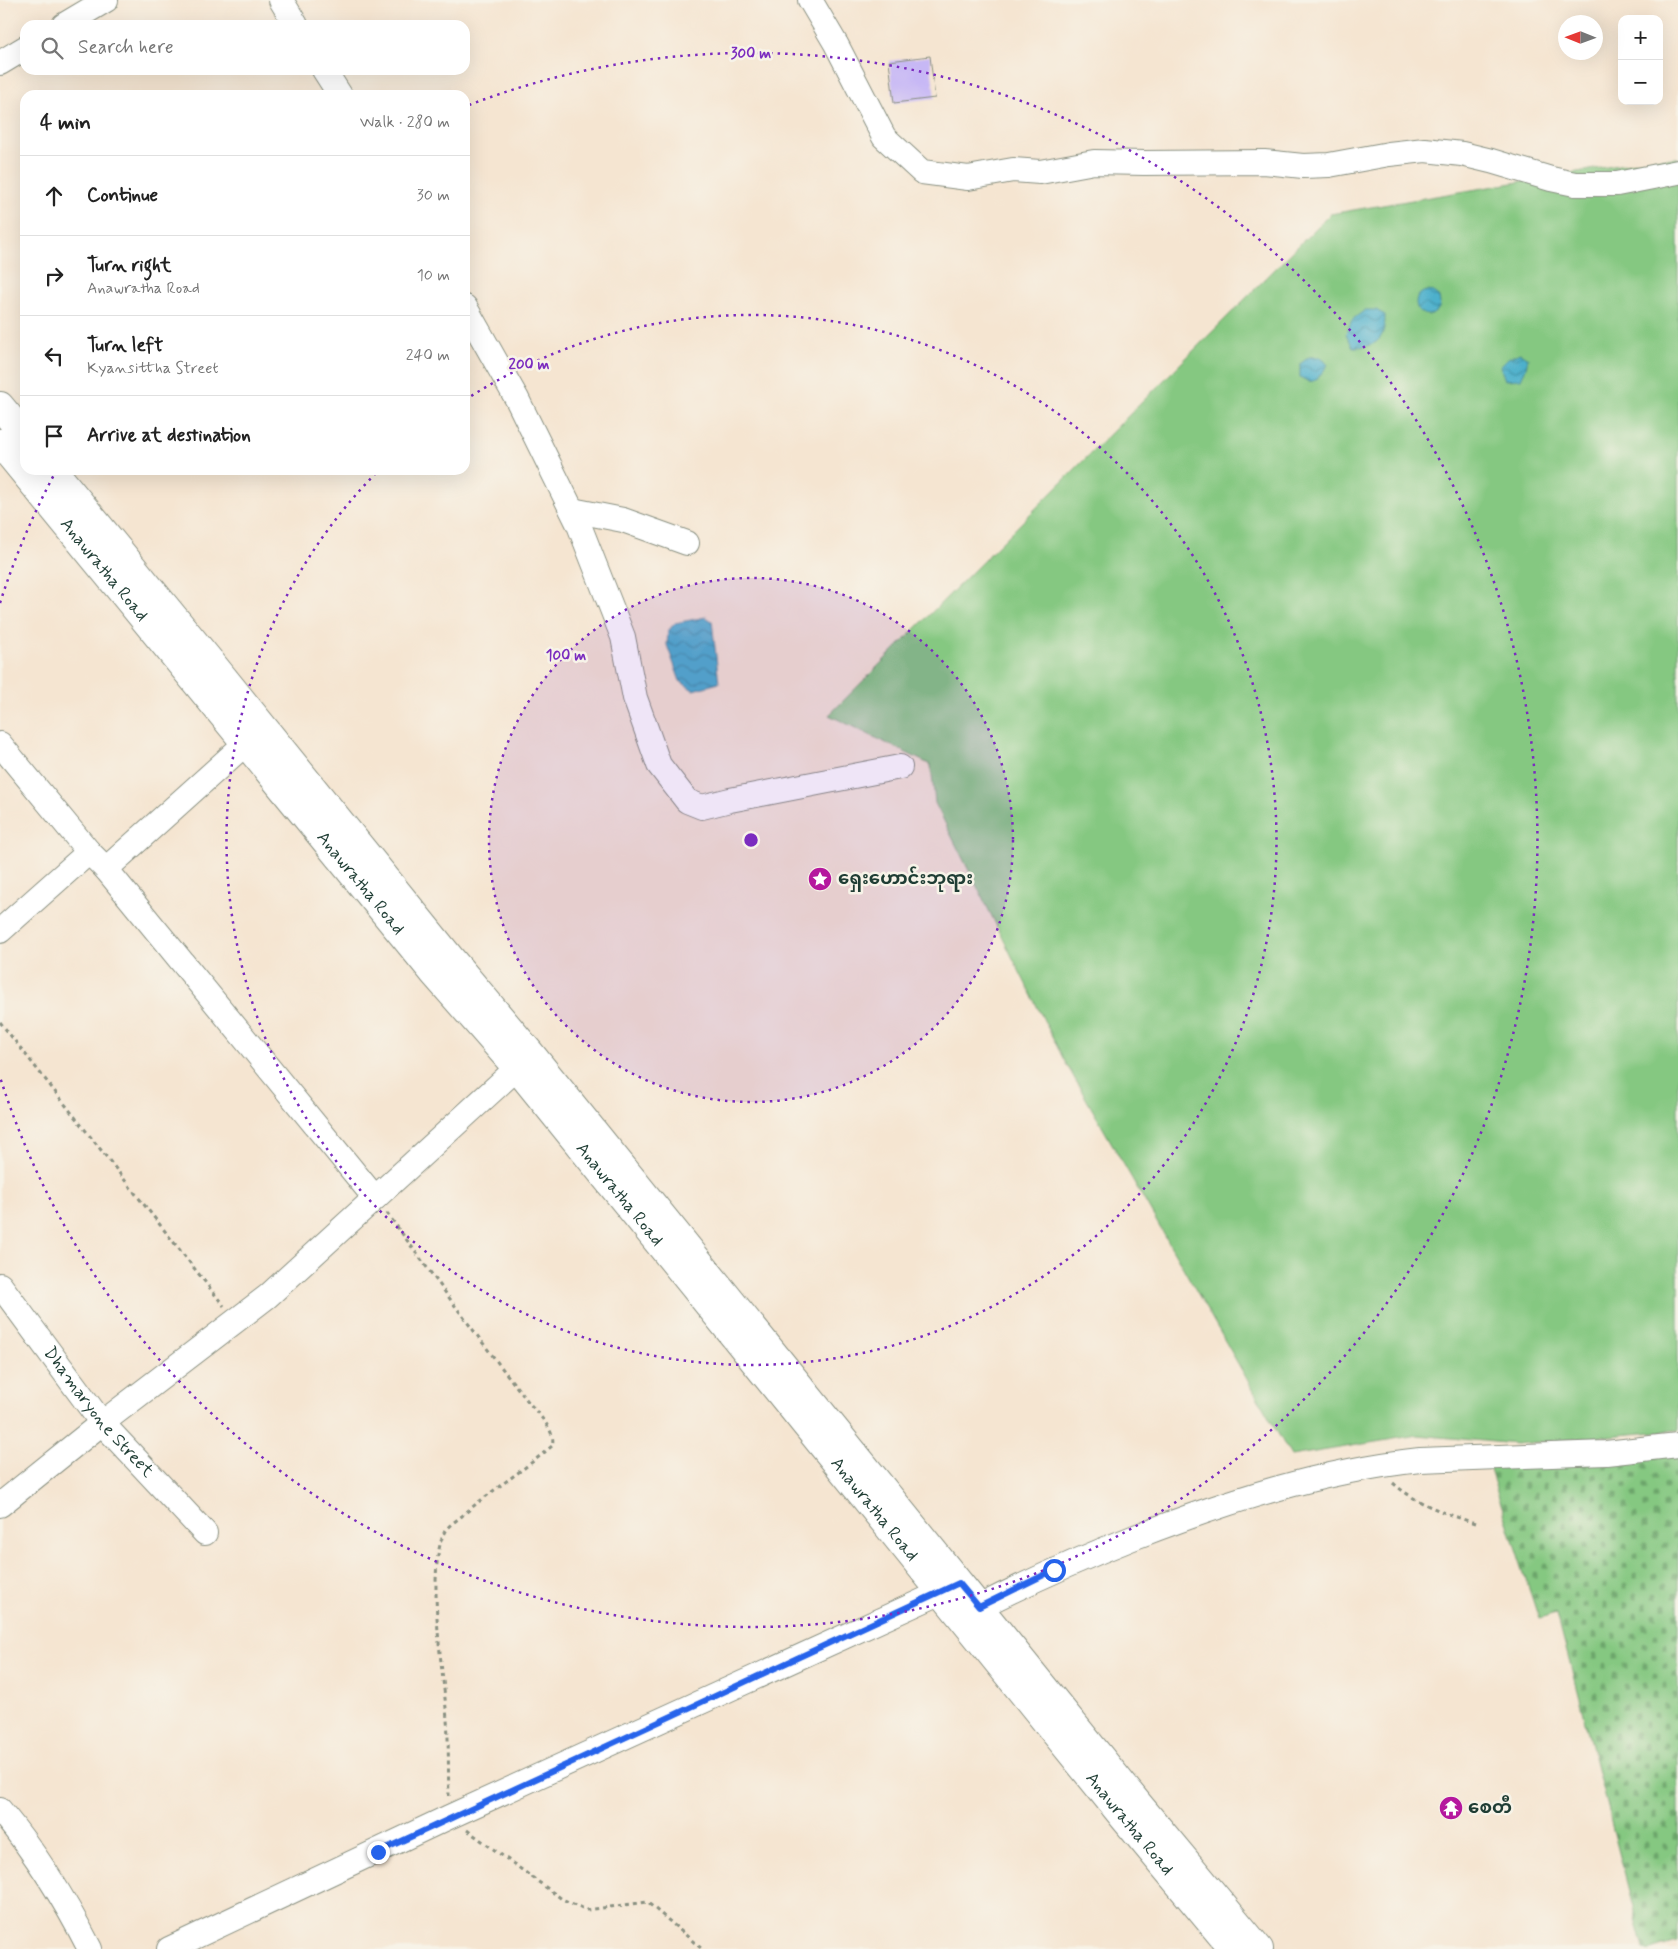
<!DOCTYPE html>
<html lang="en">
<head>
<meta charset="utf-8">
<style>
	:root { --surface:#fff; --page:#f2f2f2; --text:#222; --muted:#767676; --line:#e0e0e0 }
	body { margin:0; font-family:Mynerve,"Noto Sans Myanmar",sans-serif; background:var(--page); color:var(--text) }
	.controls { position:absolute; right:15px; top:15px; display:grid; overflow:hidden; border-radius:10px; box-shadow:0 5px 20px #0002 }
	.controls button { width:45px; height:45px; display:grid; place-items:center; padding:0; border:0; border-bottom:1px solid var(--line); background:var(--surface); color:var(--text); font:25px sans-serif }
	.compass { position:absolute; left:1558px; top:15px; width:45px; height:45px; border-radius:50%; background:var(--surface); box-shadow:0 5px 20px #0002; rotate:271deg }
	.stop { position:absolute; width:15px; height:15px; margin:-11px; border:4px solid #2563eb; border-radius:50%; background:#fff }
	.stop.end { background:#2563eb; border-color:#fff; box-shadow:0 1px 5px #0008 }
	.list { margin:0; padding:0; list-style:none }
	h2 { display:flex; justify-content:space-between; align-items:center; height:65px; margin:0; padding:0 20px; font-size:21px }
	h2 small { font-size:16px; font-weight:400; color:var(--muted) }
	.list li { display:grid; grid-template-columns:32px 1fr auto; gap:15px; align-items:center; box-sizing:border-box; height:80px; padding:0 20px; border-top:1px solid var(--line) }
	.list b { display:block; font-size:19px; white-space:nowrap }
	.list p { margin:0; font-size:16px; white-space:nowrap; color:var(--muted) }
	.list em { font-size:16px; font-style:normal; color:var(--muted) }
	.icon { flex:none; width:28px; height:28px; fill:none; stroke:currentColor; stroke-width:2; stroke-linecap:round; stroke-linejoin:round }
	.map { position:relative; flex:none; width:1678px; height:1949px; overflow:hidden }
	.search { position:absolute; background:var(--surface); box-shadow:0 5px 20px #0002; left:20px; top:20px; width:450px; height:55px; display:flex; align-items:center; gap:12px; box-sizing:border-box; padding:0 18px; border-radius:15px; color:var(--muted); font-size:19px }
	.panel { position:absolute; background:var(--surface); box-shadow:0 5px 20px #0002; left:20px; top:90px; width:450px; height:385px; border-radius:15px }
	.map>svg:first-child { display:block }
	.green { fill:#85c881; stroke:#52825a }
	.cemetery { fill:url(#cemetery-stones); stroke:#52825a }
	.water { fill:url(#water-waves); stroke:#367680 }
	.building { fill:#c7b8f5 }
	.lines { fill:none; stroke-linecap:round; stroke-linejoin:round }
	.minor-casing { stroke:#8a9182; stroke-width:26 }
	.major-casing { stroke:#8a9182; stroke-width:30 }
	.path { stroke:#8a9182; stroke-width:3; stroke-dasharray:4 4; stroke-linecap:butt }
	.minor { stroke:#fff; stroke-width:24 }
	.major { stroke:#fff; stroke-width:28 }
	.route { stroke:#2563eb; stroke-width:6 }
	.ring { fill:none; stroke:#7b2cbf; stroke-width:2.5; stroke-dasharray:2.5 5 }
	.labels { text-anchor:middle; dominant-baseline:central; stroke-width:5; stroke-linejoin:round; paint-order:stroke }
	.street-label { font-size:18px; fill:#1f3d34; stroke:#f7f3e8 }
	.poi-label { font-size:18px; font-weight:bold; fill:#1f3d34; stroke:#f7f3e8; text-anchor:start }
	.centre { fill:#7b2cbf; stroke:#f7f3e8; stroke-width:2.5 }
	.ring-label { font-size:15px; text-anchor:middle; font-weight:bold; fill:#7b2cbf; stroke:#f7f3e8; stroke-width:5; stroke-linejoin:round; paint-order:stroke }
</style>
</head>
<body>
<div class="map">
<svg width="1678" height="1949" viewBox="0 0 1678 1949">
	<defs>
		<pattern id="cemetery-stones" width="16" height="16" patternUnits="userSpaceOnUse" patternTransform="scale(1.25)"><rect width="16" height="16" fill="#85c881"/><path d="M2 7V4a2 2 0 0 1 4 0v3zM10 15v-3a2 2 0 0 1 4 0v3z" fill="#6ca46a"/></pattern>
		<pattern id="water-waves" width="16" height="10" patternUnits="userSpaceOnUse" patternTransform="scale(1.25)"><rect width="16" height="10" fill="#4db0cc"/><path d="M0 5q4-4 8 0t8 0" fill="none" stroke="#3f90a6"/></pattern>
	</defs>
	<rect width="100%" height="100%" fill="#f7f3e8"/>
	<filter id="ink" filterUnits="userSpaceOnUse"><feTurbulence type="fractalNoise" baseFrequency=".02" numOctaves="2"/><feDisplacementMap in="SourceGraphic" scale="10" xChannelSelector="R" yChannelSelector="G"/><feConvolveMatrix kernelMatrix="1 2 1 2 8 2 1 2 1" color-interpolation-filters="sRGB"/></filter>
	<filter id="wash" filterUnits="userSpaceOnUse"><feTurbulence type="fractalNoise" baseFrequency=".0096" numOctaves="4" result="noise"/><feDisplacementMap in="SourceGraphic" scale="20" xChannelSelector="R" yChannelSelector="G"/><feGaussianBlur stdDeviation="1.12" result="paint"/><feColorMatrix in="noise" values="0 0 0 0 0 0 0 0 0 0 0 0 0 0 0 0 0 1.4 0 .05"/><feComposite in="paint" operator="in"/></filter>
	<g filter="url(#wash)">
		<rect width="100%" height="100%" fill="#f5e5d1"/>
		<!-- green -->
		<path class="green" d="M 1678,158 L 1678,1430 L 1516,1444 L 1418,1435 L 1291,1456 L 1064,1060 L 935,803 L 931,765 L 829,715 L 1330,214 L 1654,159 Z"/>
		<!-- cemetery -->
		<path class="cemetery" d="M 1678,1452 L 1678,1941 L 1652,1949 L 1644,1949 L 1557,1614 L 1539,1619 L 1488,1464 Z"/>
		<!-- water -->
		<path class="water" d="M1416 303a12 12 0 1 1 24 0a12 12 0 1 1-24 0Z
			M 1365,310 L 1376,310 L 1385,315 C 1385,340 1377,347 1353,347 L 1346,334 L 1352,320 Z
			M 1520,353 L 1528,358 L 1526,368 L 1521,379 L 1505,380 L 1500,366 L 1508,358 Z
			M 1309,357 L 1321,357 L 1328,365 L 1316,380 L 1309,382 L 1300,377 L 1300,364 Z
			M 706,617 L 712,621 L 719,683 L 693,690 L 680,681 L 667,645 L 668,631 L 675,623 Z"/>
		<g id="blocks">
			<!-- building -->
			<path class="building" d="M 930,56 L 935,98 L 894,103 L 889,61 Z"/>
		</g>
	</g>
	<g filter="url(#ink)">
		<use href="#blocks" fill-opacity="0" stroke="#8a9182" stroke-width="1"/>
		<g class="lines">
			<!-- minor casing -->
			<g class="minor-casing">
				<g id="minor">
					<path d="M 281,0 L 296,25"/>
					<path d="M 810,0 L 836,44 L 884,137 L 922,172 L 968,178 L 1013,170 L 1040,172 L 1094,162 L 1144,163 L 1264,162 L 1303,166 L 1329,165 L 1389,154 L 1425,150 L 1462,154 L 1491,161 L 1551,179 L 1575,184 L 1617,184 L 1678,172"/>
					<path d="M 64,25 L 106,0"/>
					<path d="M 0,63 L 25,48"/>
					<path d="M 324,70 L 340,95"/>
					<path d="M 465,307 L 517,399 L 579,525 L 623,637 L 635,698 L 659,765 L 687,801 L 702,807 L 730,800 L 900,767"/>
					<path d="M 572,510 L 623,520 L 687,543"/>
					<path d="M 0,744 L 89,852 L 106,869 L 375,1198"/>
					<path d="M 106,869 L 246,743"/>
					<path d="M 0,931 L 89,852"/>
					<path id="s1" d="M 0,1285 L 102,1423 L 205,1533"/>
					<path d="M 0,1505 L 102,1423 L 268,1296 L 517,1068"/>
					<path d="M 979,1607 C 1030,1581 1082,1558 1135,1537 C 1228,1501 1320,1471 1420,1460 L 1606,1453 L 1678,1445"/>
					<path d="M 0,1810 C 35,1852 65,1900 90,1949"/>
					<path d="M 169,1949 L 449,1817 L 942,1592"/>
				</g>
			</g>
			<!-- major casing -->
			<g class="major-casing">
				<g id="major">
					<path d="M 0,406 L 25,436"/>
					<path id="s2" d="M 0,443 L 433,972 L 517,1068 L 1124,1818 L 1233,1949"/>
					<path d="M 53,470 L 213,665 L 451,959 L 530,1053 L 959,1583 L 1139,1805 L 1259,1949"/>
				</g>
			</g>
			<!-- path -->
			<path class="path" d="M 0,1022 L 224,1306
				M 387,1213 C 434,1277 480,1341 530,1404 C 538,1414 557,1432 552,1446 C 523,1471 490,1491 462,1516 C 457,1520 449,1525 445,1531 C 425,1569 444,1675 447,1720 C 449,1745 448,1770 449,1796
				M 1393,1483 C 1418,1505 1447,1514 1478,1524
				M 467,1830 L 562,1899 L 587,1910 L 647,1902 L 702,1949"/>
			<!-- minor -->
			<use href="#minor" class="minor"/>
			<!-- major -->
			<use href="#major" class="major"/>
		</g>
	</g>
	<g class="lines" filter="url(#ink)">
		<!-- route -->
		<path class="route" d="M 378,1852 L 959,1583 L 979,1607 L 1054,1570"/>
	</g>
	<!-- distance rings -->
	<circle cx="751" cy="840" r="262" fill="#7b2cbf" fill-opacity=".12"/>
	<g class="ring">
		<circle cx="751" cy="840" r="262"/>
		<path d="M465 400A525 525 0 1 1 377 472"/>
		<path d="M0 603A787 787 0 0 1 56 471M469 105A787 787 0 1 1 0 1077"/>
	</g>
	<!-- icons -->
	<defs>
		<g id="sight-disc" transform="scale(1.25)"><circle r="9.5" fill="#b5179e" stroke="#f7f3e8"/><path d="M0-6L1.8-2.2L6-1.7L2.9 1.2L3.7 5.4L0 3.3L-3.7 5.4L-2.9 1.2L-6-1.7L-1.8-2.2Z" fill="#fff"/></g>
		<g id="temple-disc" transform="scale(1.25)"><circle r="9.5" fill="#b5179e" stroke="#f7f3e8"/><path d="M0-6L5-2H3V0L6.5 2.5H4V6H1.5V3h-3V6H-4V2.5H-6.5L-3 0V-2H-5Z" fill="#fff"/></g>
	</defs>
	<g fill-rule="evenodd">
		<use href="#sight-disc" x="820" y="879"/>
		<use href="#temple-disc" x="1451" y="1808"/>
	</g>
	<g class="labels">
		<!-- street labels -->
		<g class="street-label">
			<text stroke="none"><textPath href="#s2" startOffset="164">Anawratha Road</textPath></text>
			<text stroke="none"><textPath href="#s2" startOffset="569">Anawratha Road</textPath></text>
			<text stroke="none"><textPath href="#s2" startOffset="974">Anawratha Road</textPath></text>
			<text stroke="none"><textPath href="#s1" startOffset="161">Dhamaryone Street</textPath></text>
			<text stroke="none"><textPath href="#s2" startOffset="1379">Anawratha Road</textPath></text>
			<text stroke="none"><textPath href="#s2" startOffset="1784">Anawratha Road</textPath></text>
		</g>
		<!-- poi labels -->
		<g class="poi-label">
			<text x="838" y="879">ရှေးဟောင်းဘုရား</text>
			<text x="1468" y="1808">စေတီ</text>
		</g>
	</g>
	<circle cx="751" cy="840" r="8" class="centre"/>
	<g class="ring-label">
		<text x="751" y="58">300 m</text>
		<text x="529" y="369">200 m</text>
		<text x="566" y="660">100 m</text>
	</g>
</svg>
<div class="controls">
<button>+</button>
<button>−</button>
</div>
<svg class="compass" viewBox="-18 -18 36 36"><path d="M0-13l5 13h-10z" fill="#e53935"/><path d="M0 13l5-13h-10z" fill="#767676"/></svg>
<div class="stop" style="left:1054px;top:1570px"></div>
<div class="stop end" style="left:378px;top:1852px"></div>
<div class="search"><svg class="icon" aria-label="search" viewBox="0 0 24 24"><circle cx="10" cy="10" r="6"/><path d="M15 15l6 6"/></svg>Search here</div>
<section class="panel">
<h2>4 min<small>Walk · 280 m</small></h2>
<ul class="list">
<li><svg class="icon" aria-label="ahead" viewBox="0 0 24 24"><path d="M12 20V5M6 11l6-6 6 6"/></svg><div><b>Continue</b></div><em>30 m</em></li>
<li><svg class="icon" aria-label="right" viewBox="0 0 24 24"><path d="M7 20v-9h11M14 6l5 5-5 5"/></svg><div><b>Turn right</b><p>Anawratha Road</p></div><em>10 m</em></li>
<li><svg class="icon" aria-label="left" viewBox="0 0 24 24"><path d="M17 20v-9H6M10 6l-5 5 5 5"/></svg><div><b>Turn left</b><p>Kyansittha Street</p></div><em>240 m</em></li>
<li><svg class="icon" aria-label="arrive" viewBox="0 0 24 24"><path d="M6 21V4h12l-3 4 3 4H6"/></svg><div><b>Arrive at destination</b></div></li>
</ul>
</section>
</div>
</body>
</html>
